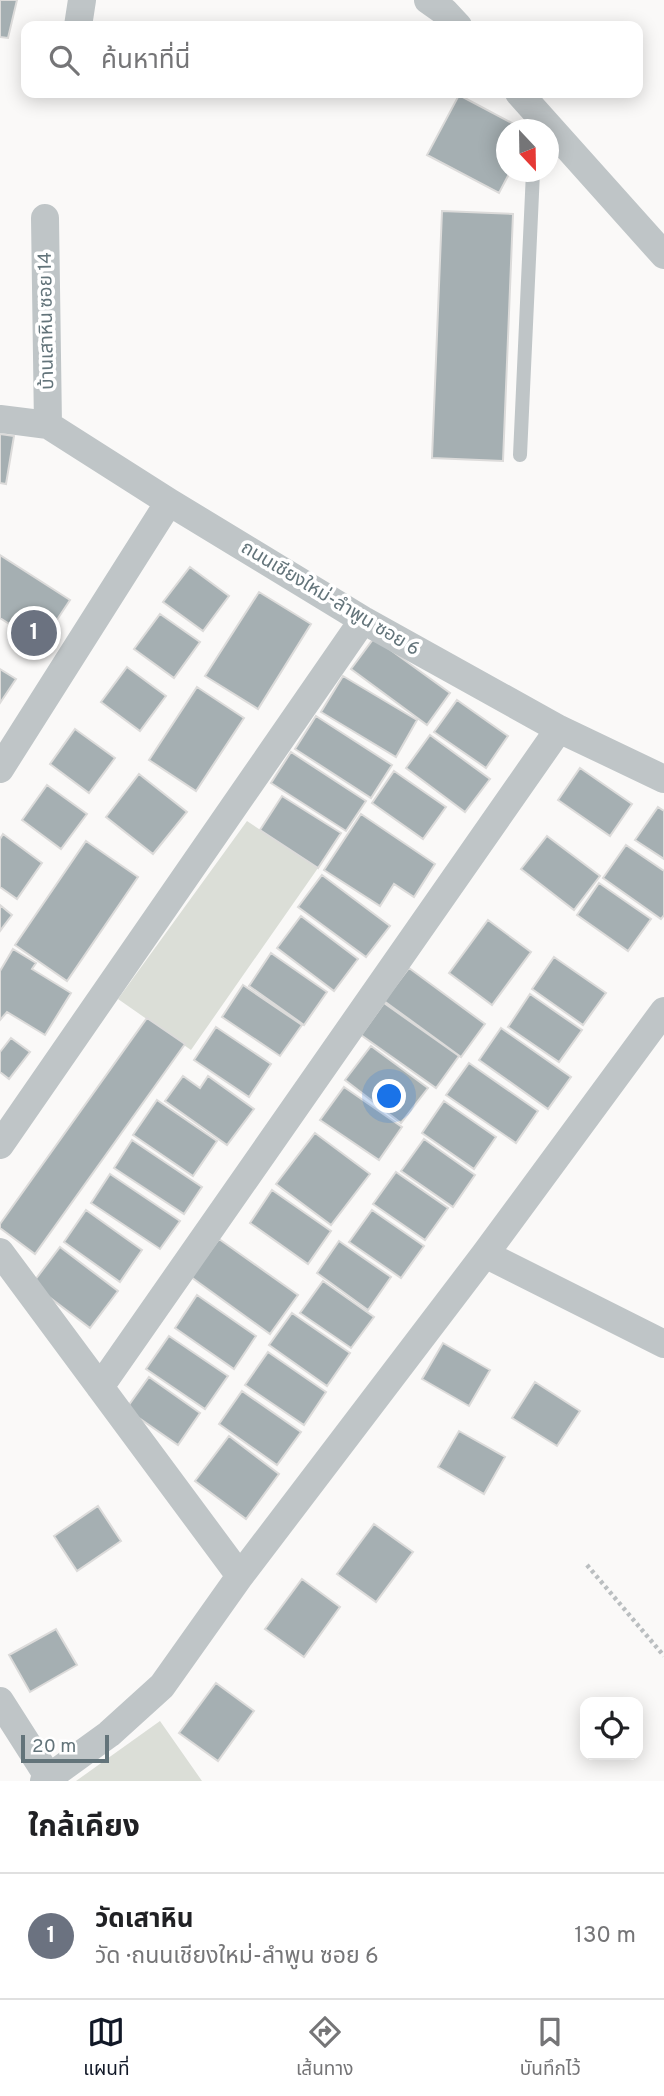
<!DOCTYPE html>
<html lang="th">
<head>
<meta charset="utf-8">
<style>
	:root { --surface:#fff; --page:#f6f6f6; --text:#202124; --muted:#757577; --line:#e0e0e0; --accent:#111827 }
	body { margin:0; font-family:Overpass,"Noto Sans Thai",sans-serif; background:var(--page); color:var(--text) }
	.controls { position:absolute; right:21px; bottom:21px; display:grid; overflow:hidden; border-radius:14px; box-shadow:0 4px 18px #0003 }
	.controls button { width:63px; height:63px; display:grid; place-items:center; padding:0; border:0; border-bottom:2px solid var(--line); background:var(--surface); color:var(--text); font:35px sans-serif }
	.compass { position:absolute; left:496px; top:119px; width:63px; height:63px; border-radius:50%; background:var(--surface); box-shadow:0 4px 18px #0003; rotate:158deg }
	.scale { position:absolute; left:21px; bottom:18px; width:88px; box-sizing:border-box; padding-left:7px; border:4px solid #63747a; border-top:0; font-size:19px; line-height:24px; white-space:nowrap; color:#63747a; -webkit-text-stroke:5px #fff; paint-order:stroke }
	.you { position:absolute; left:390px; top:1097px; width:24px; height:24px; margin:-18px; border:5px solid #fff; border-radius:50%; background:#1a73e8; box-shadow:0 0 0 10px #1a73e833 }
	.badge { display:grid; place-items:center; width:46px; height:46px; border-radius:50%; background:var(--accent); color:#fff; font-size:23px; font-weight:700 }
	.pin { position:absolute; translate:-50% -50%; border:4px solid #fff; box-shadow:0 2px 7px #0006 }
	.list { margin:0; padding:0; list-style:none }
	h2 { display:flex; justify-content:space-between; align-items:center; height:91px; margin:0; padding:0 28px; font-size:30px }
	h2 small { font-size:23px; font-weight:400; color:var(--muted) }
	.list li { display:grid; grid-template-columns:46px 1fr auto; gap:21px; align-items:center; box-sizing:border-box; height:126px; padding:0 28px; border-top:2px solid var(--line) }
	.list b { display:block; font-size:26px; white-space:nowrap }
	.list p { margin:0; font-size:23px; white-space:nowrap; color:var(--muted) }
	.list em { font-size:23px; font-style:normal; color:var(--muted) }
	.icon { flex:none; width:38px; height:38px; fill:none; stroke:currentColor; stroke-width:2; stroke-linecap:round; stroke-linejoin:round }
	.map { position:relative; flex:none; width:664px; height:1781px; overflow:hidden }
	.search { position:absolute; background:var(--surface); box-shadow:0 4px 18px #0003; left:21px; right:21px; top:21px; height:77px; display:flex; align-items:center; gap:18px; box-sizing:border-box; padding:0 24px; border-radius:14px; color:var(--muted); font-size:26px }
	.sheet { height:217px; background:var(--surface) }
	nav { display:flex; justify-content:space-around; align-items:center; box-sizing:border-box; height:98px; border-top:2px solid var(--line); background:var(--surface); font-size:19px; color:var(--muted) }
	nav a { display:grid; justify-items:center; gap:4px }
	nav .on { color:var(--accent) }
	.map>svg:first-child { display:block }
	.green { fill:#dbded7 }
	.building { fill:#a5afb2; stroke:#dcdbda; stroke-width:2 }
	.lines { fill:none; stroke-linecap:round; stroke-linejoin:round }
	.path { stroke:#babec0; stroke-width:4.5; stroke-dasharray:3.5 3.5; stroke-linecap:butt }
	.lane { stroke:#bfc5c7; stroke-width:14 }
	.street { stroke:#bfc5c7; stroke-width:28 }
	.labels { text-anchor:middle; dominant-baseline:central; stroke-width:7; stroke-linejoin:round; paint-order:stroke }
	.street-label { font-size:19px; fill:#63747a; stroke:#fff }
</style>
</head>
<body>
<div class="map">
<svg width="664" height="1781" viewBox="0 0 664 1781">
	<rect width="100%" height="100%" fill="#faf9f8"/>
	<!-- green -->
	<path class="green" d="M 247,821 L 318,868 L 191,1050 L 118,999 Z
		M 160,1721 L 202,1781 L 76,1781 Z"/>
	<!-- building -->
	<path class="building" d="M 0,0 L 17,0 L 8,38 L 0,37 Z
		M 459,95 L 525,130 L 506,130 L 506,172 L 510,172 L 499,193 L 427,155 Z
		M 442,211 L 513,214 L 503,461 L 432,458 Z
		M 0,434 L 14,436 L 6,484 L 0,483 Z
		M 0,555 L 70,600 L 41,644 L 0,618 Z
		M 190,567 L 229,596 L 203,631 L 163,602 Z
		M 259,592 L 311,624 L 258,709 L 205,676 Z
		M 160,614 L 200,642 L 174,678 L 134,649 Z
		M 374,638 L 450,693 L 427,725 L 351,669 Z
		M 127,667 L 166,696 L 140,731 L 101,702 Z
		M 0,669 L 16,679 L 0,703 Z
		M 343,676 L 417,720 L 396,757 L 321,712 Z
		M 197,687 L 244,718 L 196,791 L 149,760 Z
		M 457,700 L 508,736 L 486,768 L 434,732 Z
		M 316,716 L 392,765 L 371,798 L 295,749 Z
		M 75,729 L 115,758 L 89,793 L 50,764 Z
		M 430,735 L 490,779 L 465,812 L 406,768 Z
		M 291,752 L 366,801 L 346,831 L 271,783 Z
		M 580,768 L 632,804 L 610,836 L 558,800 Z
		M 394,771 L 446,807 L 423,839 L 372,803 Z
		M 139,774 L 187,812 L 153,854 L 106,817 Z
		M 47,785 L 87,814 L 61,849 L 22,820 Z
		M 282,796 L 341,833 L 318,868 L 260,830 Z
		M 658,807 L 664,811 L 664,859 L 635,840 Z
		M 361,814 L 435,864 L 414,897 L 394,884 L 380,906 L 324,870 Z
		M 3,834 L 42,863 L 17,899 L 0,887 L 0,839 Z
		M 547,836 L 600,876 L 574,910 L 521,869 Z
		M 86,841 L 138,877 L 67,981 L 15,945 Z
		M 626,845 L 664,871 L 664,915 L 661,919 L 603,878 Z
		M 322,875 L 390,926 L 366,957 L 298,907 Z
		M 599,883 L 651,919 L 628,951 L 577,915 Z
		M 0,905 L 12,915 L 0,931 Z
		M 301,916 L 358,959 L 334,991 L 277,948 Z
		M 488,920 L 531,952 L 492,1005 L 449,973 Z
		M 13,949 L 36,963 L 32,969 L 71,993 L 45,1035 L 7,1012 L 0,1020 L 0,971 Z
		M 271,953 L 327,992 L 304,1025 L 249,986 Z
		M 554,957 L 606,993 L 583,1025 L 532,989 Z
		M 409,968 L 485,1024 L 461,1057 L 384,1001 Z
		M 243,985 L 302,1025 L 280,1056 L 222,1017 Z
		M 530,994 L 582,1030 L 559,1062 L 508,1027 Z
		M 384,1003 L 459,1056 L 436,1088 L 361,1035 Z
		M 147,1018 L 185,1044 L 35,1254 L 0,1228 L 0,1224 Z
		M 216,1027 L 271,1064 L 249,1097 L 194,1060 Z
		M 501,1028 L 571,1077 L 548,1109 L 479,1060 Z
		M 11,1038 L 30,1052 L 9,1079 L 0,1072 L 0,1052 Z
		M 371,1046 L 428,1088 L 401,1123 L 345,1080 Z
		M 469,1063 L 538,1111 L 516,1143 L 446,1095 Z
		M 183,1076 L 200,1088 L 208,1076 L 254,1109 L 227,1145 L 165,1101 Z
		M 344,1087 L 402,1127 L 379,1160 L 320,1120 Z
		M 157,1100 L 217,1141 L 193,1176 L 133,1135 Z
		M 444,1101 L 496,1137 L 474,1169 L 422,1133 Z
		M 315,1133 L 370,1174 L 331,1225 L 276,1184 Z
		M 424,1139 L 475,1175 L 453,1207 L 401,1171 Z
		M 132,1140 L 202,1187 L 184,1214 L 114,1168 Z
		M 396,1172 L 448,1208 L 425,1240 L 373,1204 Z
		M 110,1174 L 180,1221 L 160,1249 L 91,1203 Z
		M 272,1190 L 331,1231 L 308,1264 L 250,1223 Z
		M 86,1210 L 142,1250 L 120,1282 L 64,1242 Z
		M 372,1210 L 424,1246 L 401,1278 L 349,1242 Z
		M 219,1239 L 298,1295 L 270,1334 L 191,1277 Z
		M 339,1241 L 391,1277 L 368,1310 L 317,1273 Z
		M 60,1247 L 118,1291 L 90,1328 L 32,1284 Z
		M 323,1281 L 374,1317 L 351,1348 L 300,1313 Z
		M 197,1295 L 256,1336 L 234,1369 L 175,1328 Z
		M 292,1313 L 350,1353 L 327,1386 L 269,1345 Z
		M 169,1336 L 228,1376 L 205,1409 L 146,1369 Z
		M 443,1343 L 490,1370 L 469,1406 L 422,1379 Z
		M 268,1352 L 326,1392 L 304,1425 L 245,1385 Z
		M 149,1377 L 200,1413 L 178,1445 L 126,1409 Z
		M 535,1382 L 580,1411 L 557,1446 L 512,1418 Z
		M 242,1391 L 301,1432 L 277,1465 L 219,1424 Z
		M 459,1431 L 505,1457 L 484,1494 L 438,1467 Z
		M 229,1436 L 279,1474 L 246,1519 L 195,1481 Z
		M 98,1506 L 121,1541 L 77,1571 L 54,1536 Z
		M 374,1524 L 413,1552 L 376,1602 L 337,1574 Z
		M 302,1579 L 340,1607 L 304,1657 L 265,1629 Z
		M 56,1629 L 77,1665 L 30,1692 L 9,1655 Z
		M 216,1683 L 254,1711 L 218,1761 L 179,1733 Z"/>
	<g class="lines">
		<!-- path -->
		<path class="path" d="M 587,1565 L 664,1656"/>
		<!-- lane -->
		<path class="lane" d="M 520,455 L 533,172"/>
		<!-- street -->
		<path class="street" d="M 428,0 L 445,12 L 458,26
			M 78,26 L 82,0
			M 519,93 L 664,255
			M 45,218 L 48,425
			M 0,419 L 48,425 L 169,502 L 363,620 L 559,729 L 664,779
			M 0,769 L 169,502
			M 0,1145 L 363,620
			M 0,1252 L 240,1576
			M 485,1254 L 664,1344
			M 100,1387 L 559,729
			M 0,1701 L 51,1781
			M 44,1781 L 109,1734 L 162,1686 L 240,1576 L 485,1254 L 664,1011"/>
	</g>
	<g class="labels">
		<!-- street labels -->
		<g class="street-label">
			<text transform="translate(47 321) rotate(-91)">บ้านเสาหิน ซอย 14</text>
			<text transform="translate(330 599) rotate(31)">ถนนเชียงใหม่-ลำพูน ซอย 6</text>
		</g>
	</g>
</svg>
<div class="controls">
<button><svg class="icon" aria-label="locate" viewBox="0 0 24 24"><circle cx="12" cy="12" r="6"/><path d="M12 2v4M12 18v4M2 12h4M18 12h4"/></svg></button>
</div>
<svg class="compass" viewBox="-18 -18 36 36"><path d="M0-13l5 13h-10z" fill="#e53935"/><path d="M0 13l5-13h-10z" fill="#757577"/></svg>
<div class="scale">20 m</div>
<div class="you"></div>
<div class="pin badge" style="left:34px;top:633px;background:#6b7280">1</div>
<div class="search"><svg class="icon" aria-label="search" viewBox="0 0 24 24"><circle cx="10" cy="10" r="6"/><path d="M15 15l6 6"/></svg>ค้นหาที่นี่</div>
</div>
<section class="sheet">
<h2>ใกล้เคียง<small></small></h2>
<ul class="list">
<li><span class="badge" style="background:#6b7280">1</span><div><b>วัดเสาหิน</b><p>วัด · ถนนเชียงใหม่-ลำพูน ซอย 6</p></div><em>130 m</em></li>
</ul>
</section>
<nav>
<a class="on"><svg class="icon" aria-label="map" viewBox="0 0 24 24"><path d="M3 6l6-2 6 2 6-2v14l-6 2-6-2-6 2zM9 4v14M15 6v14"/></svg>แผนที่</a>
<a><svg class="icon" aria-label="directions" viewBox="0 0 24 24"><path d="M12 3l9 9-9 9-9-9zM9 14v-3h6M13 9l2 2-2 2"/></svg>เส้นทาง</a>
<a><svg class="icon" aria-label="saved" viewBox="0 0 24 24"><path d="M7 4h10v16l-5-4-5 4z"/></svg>บันทึกไว้</a>
</nav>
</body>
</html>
